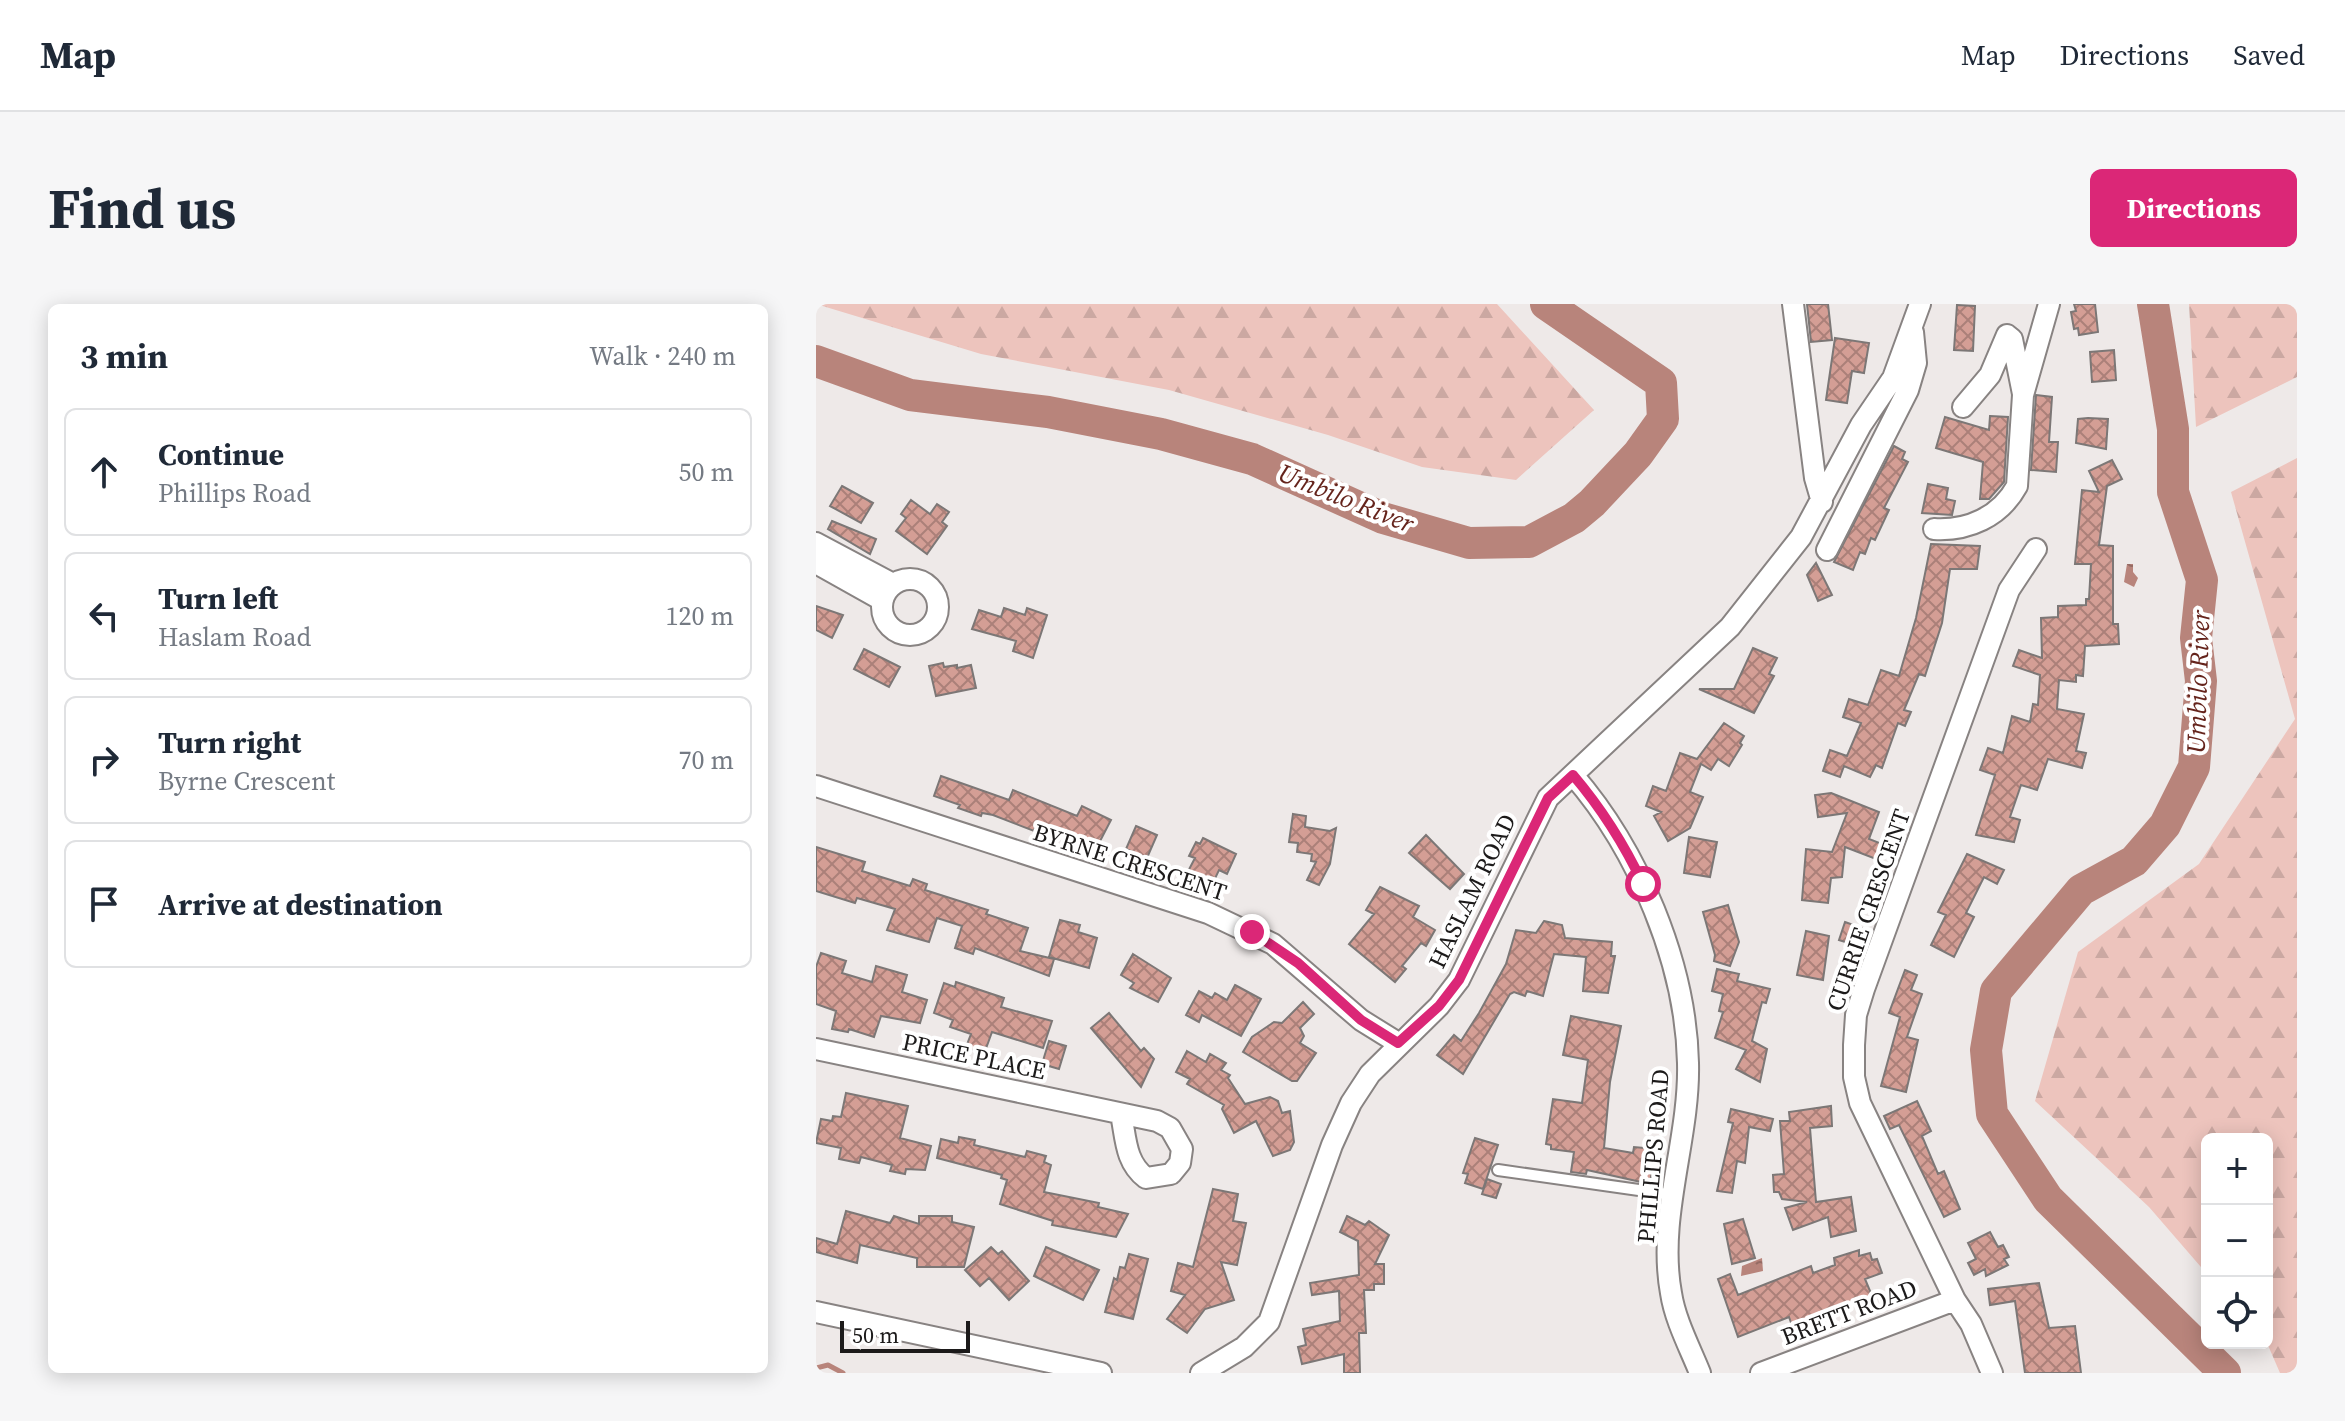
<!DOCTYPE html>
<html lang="en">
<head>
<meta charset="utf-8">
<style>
	:root { --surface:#fff; --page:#f6f6f7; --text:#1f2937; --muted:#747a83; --line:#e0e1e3; --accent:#db2777 }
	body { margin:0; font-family:"Source Serif 4",serif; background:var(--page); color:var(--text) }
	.controls { position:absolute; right:24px; bottom:24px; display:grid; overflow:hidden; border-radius:12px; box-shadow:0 4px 20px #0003 }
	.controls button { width:72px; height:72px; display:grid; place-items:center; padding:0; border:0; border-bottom:2px solid var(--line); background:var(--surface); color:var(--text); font:40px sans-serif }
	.scale { position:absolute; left:24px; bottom:20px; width:130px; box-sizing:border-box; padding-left:8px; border:4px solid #1c1a1a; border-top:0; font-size:22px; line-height:28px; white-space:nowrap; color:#1c1a1a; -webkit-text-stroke:6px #fff; paint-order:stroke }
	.stop { position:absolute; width:24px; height:24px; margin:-18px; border:6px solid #db2777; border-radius:50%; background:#fff }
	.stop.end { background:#db2777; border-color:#fff; box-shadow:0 2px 8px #0008 }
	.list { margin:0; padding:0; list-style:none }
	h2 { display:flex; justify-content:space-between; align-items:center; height:104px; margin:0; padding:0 32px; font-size:34px }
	h2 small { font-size:26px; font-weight:400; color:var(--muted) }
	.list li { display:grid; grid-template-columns:52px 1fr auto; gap:24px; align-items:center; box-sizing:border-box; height:128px; margin:0 16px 16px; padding:0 16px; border:2px solid var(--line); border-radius:12px }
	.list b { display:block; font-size:30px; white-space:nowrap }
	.list p { margin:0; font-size:26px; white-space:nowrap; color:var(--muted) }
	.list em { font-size:26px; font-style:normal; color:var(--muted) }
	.icon { flex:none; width:44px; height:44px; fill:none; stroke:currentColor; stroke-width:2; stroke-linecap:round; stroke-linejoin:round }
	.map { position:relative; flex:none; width:1481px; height:1069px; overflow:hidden; border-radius:12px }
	header { display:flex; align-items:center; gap:48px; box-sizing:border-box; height:112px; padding:0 40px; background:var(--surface); border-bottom:2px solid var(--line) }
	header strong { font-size:38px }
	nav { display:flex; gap:44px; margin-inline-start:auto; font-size:28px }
	.intro { display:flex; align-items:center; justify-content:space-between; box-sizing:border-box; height:192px; padding:0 48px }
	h1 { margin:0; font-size:56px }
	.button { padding:20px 36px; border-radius:12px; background:var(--accent); color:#fff; font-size:28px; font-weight:700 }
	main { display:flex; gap:48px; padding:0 48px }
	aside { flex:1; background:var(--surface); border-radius:12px; box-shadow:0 4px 20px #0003 }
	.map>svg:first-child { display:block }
	.forest { fill:url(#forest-firs) }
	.water { fill:url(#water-ripples) }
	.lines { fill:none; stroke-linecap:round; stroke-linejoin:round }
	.stream { stroke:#b8847b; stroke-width:5 }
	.river { stroke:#b8847b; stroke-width:32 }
	.building { fill:url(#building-cross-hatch); stroke:#7c7776; stroke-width:2 }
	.service-casing { stroke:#888382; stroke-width:14 }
	.minor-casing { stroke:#888382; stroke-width:24 }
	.service { stroke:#fff; stroke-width:10 }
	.minor { stroke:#fff; stroke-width:20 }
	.route { stroke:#db2777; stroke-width:10 }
	.labels { text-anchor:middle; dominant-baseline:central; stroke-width:8; stroke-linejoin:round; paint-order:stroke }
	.street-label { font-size:24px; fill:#1c1a1a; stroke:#fff }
	.water-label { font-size:26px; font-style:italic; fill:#65241c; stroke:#fff }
</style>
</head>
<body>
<header>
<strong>Map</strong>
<nav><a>Map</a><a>Directions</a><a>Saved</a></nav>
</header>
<div class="intro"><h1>Find us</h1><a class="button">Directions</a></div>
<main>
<aside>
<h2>3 min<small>Walk · 240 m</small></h2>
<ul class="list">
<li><svg class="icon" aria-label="ahead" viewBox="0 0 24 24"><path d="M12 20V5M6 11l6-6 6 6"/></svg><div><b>Continue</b><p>Phillips Road</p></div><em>50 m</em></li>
<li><svg class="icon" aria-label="left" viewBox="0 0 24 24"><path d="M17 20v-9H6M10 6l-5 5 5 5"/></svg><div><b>Turn left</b><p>Haslam Road</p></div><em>120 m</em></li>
<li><svg class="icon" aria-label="right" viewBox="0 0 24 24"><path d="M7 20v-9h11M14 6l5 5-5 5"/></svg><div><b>Turn right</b><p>Byrne Crescent</p></div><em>70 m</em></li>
<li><svg class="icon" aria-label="arrive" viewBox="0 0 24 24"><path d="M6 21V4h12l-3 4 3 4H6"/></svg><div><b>Arrive at destination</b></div></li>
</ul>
</aside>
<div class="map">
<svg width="1481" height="1069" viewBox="0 0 1481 1069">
	<defs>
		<pattern id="forest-firs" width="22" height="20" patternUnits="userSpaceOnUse" patternTransform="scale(2)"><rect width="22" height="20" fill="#edc4bd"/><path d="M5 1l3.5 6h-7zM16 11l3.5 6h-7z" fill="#cba8a2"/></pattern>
		<pattern id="water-ripples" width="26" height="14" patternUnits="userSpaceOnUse" patternTransform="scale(2)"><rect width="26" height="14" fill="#b8847b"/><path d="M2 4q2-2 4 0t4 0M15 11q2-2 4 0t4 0" fill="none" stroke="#956b64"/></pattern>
		<pattern id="building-cross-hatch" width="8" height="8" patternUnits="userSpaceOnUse" patternTransform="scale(2)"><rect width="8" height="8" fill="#d49e95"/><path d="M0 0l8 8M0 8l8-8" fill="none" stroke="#ab8079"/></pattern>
	</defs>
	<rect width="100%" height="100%" fill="#eee9e8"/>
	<!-- forest -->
	<path class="forest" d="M 0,0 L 681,0 L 778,106 L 700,176 L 606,163 L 512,131 L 353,86 L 165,50 Z
		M 1373,0 L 1481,0 L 1481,73 L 1380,123 Z
		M 1481,154 L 1481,1069 L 1464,1069 L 1451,1039 L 1451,835 L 1391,835 L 1391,970 L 1333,903 L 1219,797 L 1262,648 L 1383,560 L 1479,415 L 1415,188 Z"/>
	<!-- water -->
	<path class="water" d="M 1311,260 L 1317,260 L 1317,268 L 1322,274 L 1318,283 L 1308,278 Z
		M 946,954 L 947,967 L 925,972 L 926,962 Z"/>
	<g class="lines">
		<!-- stream -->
		<path class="stream" d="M 0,1064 L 12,1061 L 27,1069"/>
		<!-- river -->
		<path class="river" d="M 1337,0 L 1357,125 L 1357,188 L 1386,276 L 1380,334 L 1385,377 L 1378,463 L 1349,521 L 1318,557 L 1265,586 L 1180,687 L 1170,746 L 1176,810 L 1232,895 L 1409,1069
			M 0,57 L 94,91 L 232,108 L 345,130 L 436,155 L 567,214 L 653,239 L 713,238 L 758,214 L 776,199 L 822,150 L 847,115 L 845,79 L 730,0"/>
	</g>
	<!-- building -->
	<path class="building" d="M 991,0 L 1012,0 L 1016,36 L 995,38 Z
		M 1258,0 L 1279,0 L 1282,28 L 1263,31 L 1262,24 L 1258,25 L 1255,8 L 1260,7 Z
		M 1141,1 L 1159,2 L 1157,47 L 1138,46 Z
		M 1019,34 L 1053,39 L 1048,69 L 1036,67 L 1031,99 L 1010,96 Z
		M 1298,46 L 1300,76 L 1276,78 L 1274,48 Z
		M 1220,91 L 1236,93 L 1233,138 L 1242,138 L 1240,168 L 1215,166 Z
		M 1174,112 L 1192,113 L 1188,178 L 1173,195 L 1164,195 L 1167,158 L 1120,144 L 1129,113 L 1173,126 Z
		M 1272,114 L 1292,115 L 1290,145 L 1260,139 L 1262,115 Z
		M 1078,142 L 1089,148 L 1086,155 L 1092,158 L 1068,204 L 1073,206 L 1059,236 L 1055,234 L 1049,250 L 1044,248 L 1037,266 L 1018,258 Z
		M 1296,156 L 1306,175 L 1291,182 L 1283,241 L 1297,242 L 1297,320 L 1302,320 L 1303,340 L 1269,342 L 1267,372 L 1260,371 L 1260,378 L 1243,376 L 1241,405 L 1268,410 L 1260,447 L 1270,449 L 1266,464 L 1232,455 L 1221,486 L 1205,481 L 1194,513 L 1204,516 L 1198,538 L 1160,531 L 1179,471 L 1164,466 L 1172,444 L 1187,449 L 1196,412 L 1214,418 L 1217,400 L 1222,401 L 1224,371 L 1197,362 L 1203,346 L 1226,354 L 1225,314 L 1242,313 L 1242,302 L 1270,301 L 1270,295 L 1273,295 L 1275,260 L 1259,260 L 1266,186 L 1283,188 L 1273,167 Z
		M 1112,180 L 1132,184 L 1130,195 L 1139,197 L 1136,211 L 1106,209 Z
		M 26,182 L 57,199 L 45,219 L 14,202 Z
		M 95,196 L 114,210 L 121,200 L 133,208 L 126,218 L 131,222 L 111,250 L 80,227 L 90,214 L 85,210 Z
		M 16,217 L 60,235 L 54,250 L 12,225 Z
		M 1115,240 L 1164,242 L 1161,265 L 1134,265 L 1126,319 L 1109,372 L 1103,370 L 1088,406 L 1095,408 L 1089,422 L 1082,419 L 1066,464 L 1060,461 L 1054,473 L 1028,462 L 1024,473 L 1007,467 L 1014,446 L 1031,452 L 1045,419 L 1027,413 L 1033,395 L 1052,401 L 1065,366 L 1083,372 L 1100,314 Z
		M 1000,259 L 1016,291 L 1002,297 L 991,271 Z
		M 0,302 L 27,311 L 16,334 L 0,326 Z
		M 188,304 L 209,311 L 211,304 L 231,311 L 217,354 L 197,347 L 200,337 L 156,325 L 163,306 L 185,313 Z
		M 937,344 L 961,354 L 953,370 L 958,372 L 938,409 L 883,385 L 918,385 Z
		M 48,345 L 84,363 L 73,383 L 38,365 Z
		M 127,359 L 128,363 L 141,361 L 141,364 L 155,361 L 160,384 L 120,392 L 113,362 Z
		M 908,419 L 928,432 L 924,439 L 926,441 L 913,462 L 902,455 L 895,466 L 885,460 L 874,488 L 887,493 L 874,524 L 852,537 L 838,512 L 845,508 L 830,502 L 837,482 L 850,487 L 864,449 L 881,455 Z
		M 125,472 L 193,496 L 197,486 L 261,512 L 266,502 L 295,516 L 282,541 L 220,520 L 218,527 L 177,511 L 166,509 L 165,512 L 142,504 L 144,501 L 118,492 Z
		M 1015,489 L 1063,508 L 1053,535 L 1066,540 L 1060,555 L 1029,543 L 1026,573 L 1015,574 L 1012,599 L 986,596 L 990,545 L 1016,548 L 1031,509 L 1002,513 L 999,491 Z
		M 477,510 L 490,512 L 489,523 L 514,527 L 520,524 L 514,560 L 503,581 L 491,576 L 500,558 L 495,557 L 496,550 L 481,548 L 482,539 L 473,538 Z
		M 320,522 L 341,531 L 331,554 L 310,545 Z
		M 610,531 L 648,570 L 634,585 L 593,549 Z
		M 873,533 L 901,538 L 894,573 L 868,569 Z
		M 387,534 L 420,550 L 411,570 L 403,566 L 394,585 L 369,573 L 379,554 L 373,552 L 380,538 L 384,540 Z
		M 0,543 L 49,558 L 46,567 L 94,582 L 97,575 L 111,580 L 109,586 L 172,606 L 170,610 L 212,624 L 204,647 L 238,655 L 233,672 L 159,644 L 157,650 L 139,644 L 146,622 L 121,614 L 113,638 L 71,626 L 79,605 L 41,594 L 39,599 L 0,587 Z
		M 1151,550 L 1188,566 L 1181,580 L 1168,573 L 1150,609 L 1158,613 L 1138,653 L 1115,641 L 1130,611 L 1122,608 Z
		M 564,583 L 603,602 L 597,613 L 619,626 L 610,642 L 605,639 L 586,662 L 590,665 L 579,678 L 533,640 L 558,610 L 550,606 Z
		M 912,601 L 923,638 L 914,662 L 898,657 L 899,651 L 887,608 Z
		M 244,616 L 264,621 L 262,628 L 281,634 L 273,664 L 233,653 Z
		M 728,617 L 746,621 L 749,634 L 796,638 L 795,652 L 799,652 L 792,689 L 767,687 L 770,653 L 738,650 L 727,692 L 711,687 L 709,692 L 698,688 L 694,690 L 647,770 L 621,751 L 638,731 L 645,737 L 663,709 L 690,660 L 700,626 L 720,629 Z
		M 1029,618 L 1046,624 L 1039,641 L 1023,636 Z
		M 990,627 L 1013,632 L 1007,676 L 981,671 Z
		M 5,649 L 30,657 L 26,669 L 56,678 L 60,662 L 91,671 L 86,688 L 111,696 L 104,719 L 65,712 L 58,733 L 33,725 L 32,728 L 16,725 L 20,707 L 0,700 L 0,663 Z
		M 317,650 L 355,674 L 342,698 L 314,684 L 318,679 L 305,671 Z
		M 901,665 L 923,670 L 921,677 L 954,685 L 950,699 L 946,698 L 936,737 L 951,745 L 944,778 L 920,765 L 930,746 L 899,734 L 907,708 L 903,707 L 907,690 L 896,687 Z
		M 1089,666 L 1101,671 L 1095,686 L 1106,690 L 1091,733 L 1102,736 L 1090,788 L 1065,782 L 1084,713 L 1073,709 Z
		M 140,678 L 188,694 L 185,703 L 236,717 L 227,744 L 176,728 L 168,750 L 150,743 L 155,730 L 134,723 L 137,716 L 118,709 L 128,679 L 139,683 Z
		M 419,681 L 445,695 L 425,732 L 386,711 L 383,718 L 370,711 L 383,687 L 396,694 L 399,689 L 411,696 Z
		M 487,698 L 498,710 L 484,724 L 488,732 L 484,739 L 500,749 L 481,777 L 476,777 L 427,748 L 436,733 L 458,718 L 466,719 Z
		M 293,709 L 325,747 L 328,744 L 338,755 L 325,783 L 275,724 Z
		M 755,712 L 805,722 L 794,778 L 788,844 L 817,849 L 818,843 L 839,845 L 834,880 L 771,866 L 770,870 L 755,868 L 758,848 L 735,845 L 735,841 L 730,840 L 737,795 L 766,799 L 772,756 L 747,751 Z
		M 233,737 L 250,742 L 243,765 L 226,760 Z
		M 371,747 L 390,758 L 394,750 L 410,759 L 405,766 L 414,771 L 412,774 L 429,800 L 454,793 L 462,797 L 466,809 L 474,807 L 478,838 L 474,846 L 457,852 L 440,817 L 418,829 L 406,805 L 408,801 L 371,780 L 374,775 L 360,768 Z
		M 30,789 L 92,802 L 84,834 L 115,842 L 109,866 L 90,865 L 89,870 L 74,867 L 76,861 L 45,853 L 43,859 L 23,855 L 25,844 L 0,839 L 5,815 L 16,817 L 17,812 L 25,813 Z
		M 1101,797 L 1115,827 L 1106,832 L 1122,870 L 1128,867 L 1144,905 L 1128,913 L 1083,821 L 1074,825 L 1068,812 Z
		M 1015,802 L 1016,822 L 994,824 L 1000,898 L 1035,893 L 1040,927 L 1015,933 L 1012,913 L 977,926 L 969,904 L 991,898 L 966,895 L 963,888 L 958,888 L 957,871 L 968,870 L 964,817 L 974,817 L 973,808 Z
		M 915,805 L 957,815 L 954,827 L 933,823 L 929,859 L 921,857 L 916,889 L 901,887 L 917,819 L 912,818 Z
		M 143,833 L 159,836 L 158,841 L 209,853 L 211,847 L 230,852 L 228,858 L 235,861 L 228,888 L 283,899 L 282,903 L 312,910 L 300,933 L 236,921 L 237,917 L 184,900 L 191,876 L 185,874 L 186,871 L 121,854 L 125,835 L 142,839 Z
		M 659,834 L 682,841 L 667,885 L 649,879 L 652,870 L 647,869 Z
		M 671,875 L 685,880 L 680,894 L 666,890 Z
		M 397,885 L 422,890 L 417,917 L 430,919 L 421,961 L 405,958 L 418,996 L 389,1005 L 371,1029 L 351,1015 L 369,991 L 355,987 L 362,959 L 377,963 Z
		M 30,907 L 74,919 L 78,912 L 103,920 L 103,912 L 136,912 L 136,918 L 158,923 L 148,963 L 101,963 L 101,954 L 44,941 L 41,959 L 0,948 L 0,934 L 21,940 Z
		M 531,912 L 549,921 L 553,917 L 573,931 L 559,960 L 568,960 L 568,980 L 558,980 L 558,986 L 548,986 L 550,1029 L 543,1029 L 544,1069 L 528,1069 L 528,1050 L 486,1060 L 482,1043 L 490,1041 L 487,1025 L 524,1017 L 523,987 L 496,991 L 494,979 L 543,971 L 542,937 L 524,928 Z
		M 927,915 L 939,954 L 916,960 L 908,920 Z
		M 1174,928 L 1182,943 L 1187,941 L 1193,953 L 1188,955 L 1192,961 L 1170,972 L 1169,965 L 1158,971 L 1152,959 L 1160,955 L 1152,939 Z
		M 175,943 L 182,950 L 186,947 L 213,977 L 193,996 L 173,974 L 164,982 L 149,966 Z
		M 230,943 L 283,966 L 267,996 L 218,972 Z
		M 1043,946 L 1043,952 L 1054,949 L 1056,956 L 1061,955 L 1066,969 L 1049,975 L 1059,999 L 1044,1005 L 1041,996 L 993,1013 L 996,1021 L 978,1027 L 973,1013 L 922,1033 L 902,975 L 914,970 L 922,991 L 995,962 L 997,969 L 1019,961 L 1018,954 Z
		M 313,950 L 332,955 L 317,1015 L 289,1008 L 298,974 L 301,976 L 304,963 L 309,964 Z
		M 1223,979 L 1233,1024 L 1259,1022 L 1265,1069 L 1209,1069 L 1199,997 L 1174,1001 L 1172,985 Z"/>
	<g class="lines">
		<!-- service casing -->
		<g class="service-casing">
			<path id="service" d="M 682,866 L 858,891"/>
		</g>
		<!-- minor casing -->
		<g class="minor-casing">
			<path id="minor" d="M 977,0 L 999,174 L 1006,198
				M 1147,103 L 1174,71 L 1191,31 L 1196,35 L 1207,90
				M 1118,225 C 1152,227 1184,213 1201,182 L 1207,91 L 1233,0
				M 0,239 L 77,280
				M 1011,246 L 1092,86 L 1100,59 L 1097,28
				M 0,259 L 66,296
				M66 303a28 28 0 1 1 56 0a28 28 0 1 1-56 0Z
				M 757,471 C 822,546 870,659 872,759 C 874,835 841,913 855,989 C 859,1016 874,1044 884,1069
				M 0,482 L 392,609 L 457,640 L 545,716 L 582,739
				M 0,745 L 341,817 L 354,824 L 366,845 L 364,859 L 355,870 L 330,874 C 309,858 310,834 305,810
				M 0,1008 L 285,1069
				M 385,1069 L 428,1043 L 453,1018 L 516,841 L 535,799 L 554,770 L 623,702 L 643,676 L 732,494 L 914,323 L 985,233 L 1045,121 L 1077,74 L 1104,0
				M 945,1069 L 1139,996
				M 1176,1069 L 1155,1020 L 1139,996 L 1044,799 L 1038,773 L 1038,741 L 1040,711 L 1048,685 L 1193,286 L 1220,245"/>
		</g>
		<!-- service -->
		<use href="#service" class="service"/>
		<!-- minor -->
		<use href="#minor" class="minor"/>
	</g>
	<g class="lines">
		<!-- route -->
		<path class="route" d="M 436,628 L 482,659 L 545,716 L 582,739 L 623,702 L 643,676 L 732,494 L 757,471 C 786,505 808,540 827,580"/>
	</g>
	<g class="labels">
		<!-- street labels -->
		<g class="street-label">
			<text transform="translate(314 558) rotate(18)">BYRNE CRESCENT</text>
			<text transform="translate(656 587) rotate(-64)">HASLAM ROAD</text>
			<text transform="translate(1052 606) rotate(-71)">CURRIE CRESCENT</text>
			<text transform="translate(158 752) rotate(12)">PRICE PLACE</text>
			<text transform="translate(837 852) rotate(-85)">PHILLIPS ROAD</text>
			<text transform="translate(1033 1008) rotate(-21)">BRETT ROAD</text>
		</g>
		<!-- water labels -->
		<g class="water-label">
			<text transform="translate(530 194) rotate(22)">Umbilo River</text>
			<text transform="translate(1382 378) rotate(-88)">Umbilo River</text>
		</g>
	</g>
</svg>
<div class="controls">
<button>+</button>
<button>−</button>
<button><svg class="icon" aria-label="locate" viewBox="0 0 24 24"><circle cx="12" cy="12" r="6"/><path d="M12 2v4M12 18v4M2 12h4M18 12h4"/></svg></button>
</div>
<div class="scale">50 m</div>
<div class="stop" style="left:827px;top:580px"></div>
<div class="stop end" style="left:436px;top:628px"></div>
</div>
</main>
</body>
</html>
